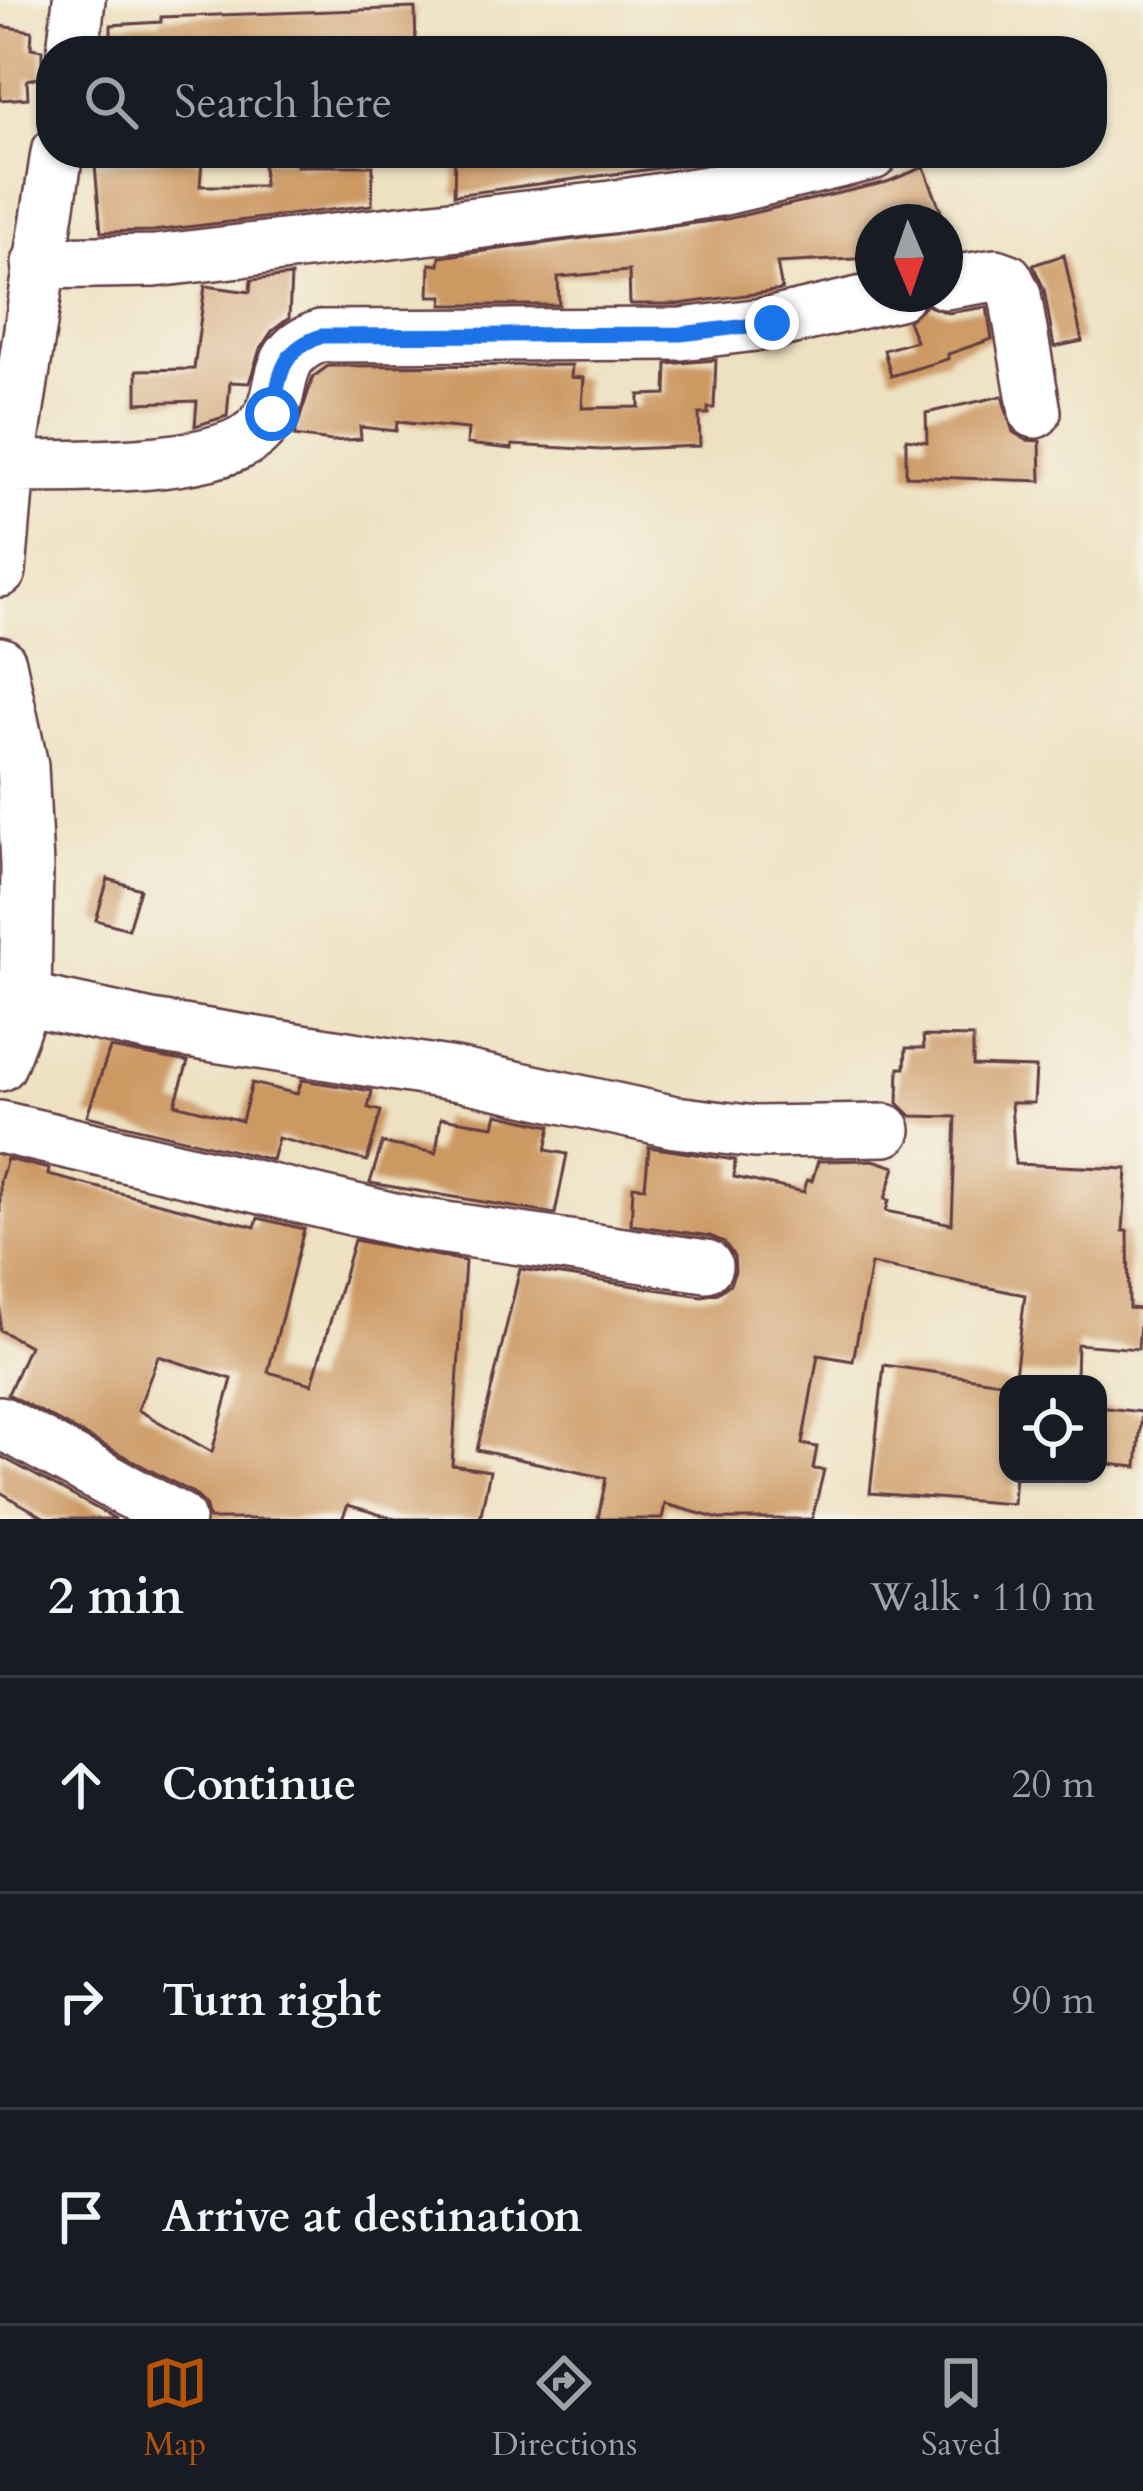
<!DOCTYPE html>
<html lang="en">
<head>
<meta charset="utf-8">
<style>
	:root { --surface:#171b24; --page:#242831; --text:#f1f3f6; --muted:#9ea1a6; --line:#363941; --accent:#b45309 }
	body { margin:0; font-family:Cardo,serif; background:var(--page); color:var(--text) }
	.controls { position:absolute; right:36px; bottom:36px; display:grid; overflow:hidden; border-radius:24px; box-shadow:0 3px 9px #0004 }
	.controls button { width:108px; height:108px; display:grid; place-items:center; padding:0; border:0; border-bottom:3px solid var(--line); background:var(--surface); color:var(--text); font:60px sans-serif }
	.compass { position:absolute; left:855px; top:204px; width:108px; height:108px; border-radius:50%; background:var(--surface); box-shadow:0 3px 9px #0004; rotate:178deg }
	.stop { position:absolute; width:36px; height:36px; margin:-27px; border:9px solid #1a73e8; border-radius:50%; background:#fff }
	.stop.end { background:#1a73e8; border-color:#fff; box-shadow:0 3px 12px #0008 }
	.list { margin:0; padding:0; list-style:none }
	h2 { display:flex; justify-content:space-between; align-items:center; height:156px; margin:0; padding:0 48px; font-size:51px }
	h2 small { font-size:39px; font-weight:400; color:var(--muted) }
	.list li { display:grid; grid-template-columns:78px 1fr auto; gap:36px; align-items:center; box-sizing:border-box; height:216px; padding:0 48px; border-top:3px solid var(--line) }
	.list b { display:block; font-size:45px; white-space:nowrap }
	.list em { font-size:39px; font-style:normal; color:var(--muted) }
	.icon { flex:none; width:66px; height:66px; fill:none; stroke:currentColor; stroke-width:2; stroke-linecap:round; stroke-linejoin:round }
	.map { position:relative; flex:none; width:1143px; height:1519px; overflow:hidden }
	.search { position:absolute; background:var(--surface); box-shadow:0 3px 9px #0004; left:36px; right:36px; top:36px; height:132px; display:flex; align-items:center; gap:30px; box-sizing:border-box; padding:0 42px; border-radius:48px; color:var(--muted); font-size:45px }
	.sheet { height:804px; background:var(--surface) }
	nav { display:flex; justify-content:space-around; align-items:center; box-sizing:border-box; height:168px; border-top:3px solid var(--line); background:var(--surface); font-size:33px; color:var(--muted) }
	nav a { display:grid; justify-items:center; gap:6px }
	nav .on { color:var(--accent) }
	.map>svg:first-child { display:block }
	.building { fill:#cc9964; fill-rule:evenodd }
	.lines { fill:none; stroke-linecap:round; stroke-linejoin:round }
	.minor-casing { stroke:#623c42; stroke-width:56 }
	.minor { stroke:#fff; stroke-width:51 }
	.route { stroke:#1a73e8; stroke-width:15 }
</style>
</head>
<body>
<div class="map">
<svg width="1143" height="1519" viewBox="0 0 1143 1519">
	<rect width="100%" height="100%" fill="#f7f3e8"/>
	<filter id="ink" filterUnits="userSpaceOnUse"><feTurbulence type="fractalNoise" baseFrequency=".00833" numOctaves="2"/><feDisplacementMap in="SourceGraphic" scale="24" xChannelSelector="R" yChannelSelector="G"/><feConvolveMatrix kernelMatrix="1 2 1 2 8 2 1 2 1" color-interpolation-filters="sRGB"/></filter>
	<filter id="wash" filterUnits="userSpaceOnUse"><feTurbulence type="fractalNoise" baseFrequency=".004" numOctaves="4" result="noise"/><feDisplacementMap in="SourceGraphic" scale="48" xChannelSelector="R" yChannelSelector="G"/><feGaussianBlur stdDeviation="2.7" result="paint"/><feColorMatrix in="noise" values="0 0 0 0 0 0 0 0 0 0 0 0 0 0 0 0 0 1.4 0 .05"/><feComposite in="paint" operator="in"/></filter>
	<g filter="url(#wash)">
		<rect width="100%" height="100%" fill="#ede1c1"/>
		<g id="blocks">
			<!-- building -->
			<path class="building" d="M 415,8 L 416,51 L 111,51 L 111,25 L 161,22 L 161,17 Z
				M 0,26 L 32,31 L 31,48 L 42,50 L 42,77 L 27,80 L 28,98 L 0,100 Z
				M 455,153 L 697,153 L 698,163 L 454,195 Z
				M 176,158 L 202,161 L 200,186 L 264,186 L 263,159 L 297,158 L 297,166 L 373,166 L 372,205 L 153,231 L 101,232 L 95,165 Z
				M 924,167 L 945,222 L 873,222 L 873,258 L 777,263 L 782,290 L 679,304 L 630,304 L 629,271 L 558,277 L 559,305 L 442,305 L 443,296 L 429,296 L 430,264 L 439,265 L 440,257 L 727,219 L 887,182 Z
				M 1064,255 L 1082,341 L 1054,347 L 1044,289 L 1033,265 Z
				M 291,276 L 289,318 L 272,331 L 260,349 L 249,383 L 230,382 L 227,416 L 195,426 L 197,401 L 137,403 L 137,370 L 194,369 L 205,286 L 250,292 L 251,280 Z
				M 926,305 L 948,313 L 987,307 L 992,339 L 948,354 L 948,359 L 891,376 L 884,350 L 916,341 L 908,321 Z
				M 716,360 L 714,408 L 708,408 L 708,414 L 699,414 L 700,446 L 601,450 L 512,445 L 512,449 L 467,444 L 468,429 L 397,422 L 396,431 L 360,427 L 361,439 L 332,441 L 294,436 L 313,377 L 328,366 L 572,365 L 571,377 L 584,378 L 582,408 L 639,407 L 639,395 L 666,394 L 667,364 Z
				M 1002,396 L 1013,432 L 1026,440 L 1040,441 L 1041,481 L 906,476 L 906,439 L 927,442 L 926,413 Z
				M 108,879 L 140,889 L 128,929 L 96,920 Z
				M 923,1036 L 973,1037 L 973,1066 L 1036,1068 L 1034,1103 L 1011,1103 L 1015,1164 L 1127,1169 L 1123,1231 L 1128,1231 L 1129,1308 L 1141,1309 L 1138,1349 L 1077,1344 L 1076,1377 L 1015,1375 L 1025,1295 L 871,1264 L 853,1361 L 818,1355 L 802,1444 L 817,1447 L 813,1469 L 824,1470 L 812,1519 L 719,1519 L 665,1504 L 662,1519 L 598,1519 L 606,1478 L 477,1450 L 520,1269 L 702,1296 L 718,1293 L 730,1284 L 735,1271 L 734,1256 L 724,1242 L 710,1236 L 631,1225 L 633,1186 L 645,1187 L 649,1147 L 735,1160 L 734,1177 L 804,1192 L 807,1180 L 812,1181 L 818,1161 L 873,1160 L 895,1167 L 885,1199 L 889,1200 L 886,1211 L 952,1224 L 956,1117 L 911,1116 L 898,1103 L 899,1068 L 905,1068 L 906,1048 L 924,1048 Z
				M 110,1048 L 188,1062 L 175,1104 L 242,1121 L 252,1083 L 297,1094 L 302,1080 L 372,1091 L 368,1108 L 381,1111 L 367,1161 L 278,1138 L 272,1160 L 87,1116 Z
				M 497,1114 L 551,1126 L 546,1150 L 567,1154 L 555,1214 L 370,1183 L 382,1143 L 436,1153 L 441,1118 L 494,1126 Z
				M 7,1159 L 49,1169 L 48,1175 L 255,1227 L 258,1218 L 304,1229 L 268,1372 L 312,1384 L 354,1240 L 465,1261 L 452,1465 L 490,1471 L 480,1519 L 395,1519 L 348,1505 L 342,1519 L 209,1519 L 205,1504 L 193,1493 L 8,1394 L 29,1346 L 0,1330 L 0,1181 ZM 158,1356 L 232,1379 L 212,1452 L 138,1410 Z
				M 884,1365 L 1008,1383 L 1008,1474 L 1015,1474 L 1013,1504 L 870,1493 Z
				M 1098,1407 L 1142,1412 L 1137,1467 L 1098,1463 Z
				M 0,1456 L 116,1519 L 47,1519 L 0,1492 Z"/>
		</g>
	</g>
	<g filter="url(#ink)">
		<use href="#blocks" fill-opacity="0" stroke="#623c42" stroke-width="3"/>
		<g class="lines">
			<!-- minor casing -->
			<g class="minor-casing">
				<path id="minor" d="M 73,51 L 79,0
					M 38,263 L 155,261 L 611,207 L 720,190 L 872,154
					M 945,283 L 996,275 L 1007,279 L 1015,295 L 1035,412
					M 9,467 C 66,466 222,472 260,429 C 293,394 264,355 321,336 L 681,334 L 772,323 L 898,294
					M 0,571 L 9,467 L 57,153
					M 0,663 L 22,766 L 27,866 L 25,999 L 0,1065
					M 25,999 L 151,1026 L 460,1075 L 675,1122 L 755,1132 L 885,1130
					M 0,1127 L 411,1223 L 706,1266
					M 0,1422 L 179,1519"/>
			</g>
			<!-- minor -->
			<use href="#minor" class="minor"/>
		</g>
	</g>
	<g class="lines" filter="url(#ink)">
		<!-- route -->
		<path class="route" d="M 272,414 C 281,375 279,350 322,336 L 681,334 L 772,323"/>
	</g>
</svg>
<div class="controls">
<button><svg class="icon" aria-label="locate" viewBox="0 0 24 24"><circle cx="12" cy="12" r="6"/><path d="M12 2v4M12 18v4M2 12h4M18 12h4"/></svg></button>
</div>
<svg class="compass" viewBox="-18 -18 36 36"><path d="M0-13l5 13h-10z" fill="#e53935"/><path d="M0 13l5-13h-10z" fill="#9ea1a6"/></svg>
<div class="stop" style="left:272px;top:414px"></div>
<div class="stop end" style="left:772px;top:323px"></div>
<div class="search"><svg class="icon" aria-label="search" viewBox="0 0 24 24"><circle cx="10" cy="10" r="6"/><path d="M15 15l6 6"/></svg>Search here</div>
</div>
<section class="sheet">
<h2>2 min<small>Walk · 110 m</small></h2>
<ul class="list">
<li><svg class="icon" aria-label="ahead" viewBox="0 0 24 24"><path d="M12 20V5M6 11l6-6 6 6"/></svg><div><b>Continue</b></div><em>20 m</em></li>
<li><svg class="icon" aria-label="right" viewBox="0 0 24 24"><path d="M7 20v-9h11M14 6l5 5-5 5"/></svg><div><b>Turn right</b></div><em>90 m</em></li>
<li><svg class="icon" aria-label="arrive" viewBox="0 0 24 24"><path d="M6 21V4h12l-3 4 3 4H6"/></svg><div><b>Arrive at destination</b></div></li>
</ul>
</section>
<nav>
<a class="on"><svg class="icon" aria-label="map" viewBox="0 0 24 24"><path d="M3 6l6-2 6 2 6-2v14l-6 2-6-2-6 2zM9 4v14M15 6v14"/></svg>Map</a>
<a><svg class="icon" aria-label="directions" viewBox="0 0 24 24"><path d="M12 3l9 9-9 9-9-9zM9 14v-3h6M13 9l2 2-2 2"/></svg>Directions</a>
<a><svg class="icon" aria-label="saved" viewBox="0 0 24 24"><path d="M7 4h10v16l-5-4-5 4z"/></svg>Saved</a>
</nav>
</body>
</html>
